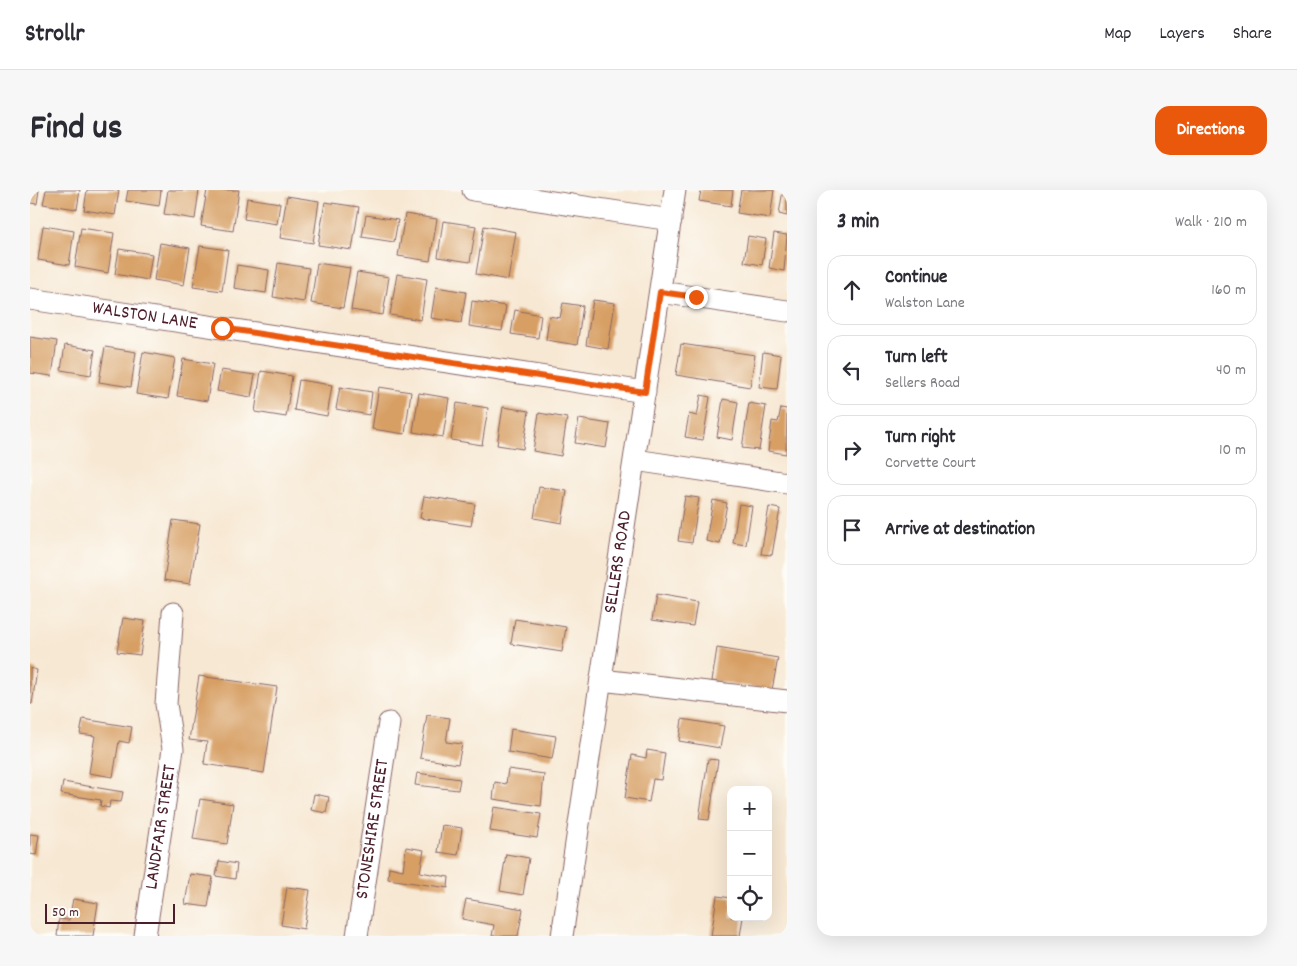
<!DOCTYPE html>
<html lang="en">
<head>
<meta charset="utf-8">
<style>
	:root { --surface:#fff; --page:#f7f7f7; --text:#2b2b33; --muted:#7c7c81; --line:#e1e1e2; --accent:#ea580c }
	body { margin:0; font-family:Dekko,sans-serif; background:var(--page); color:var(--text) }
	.controls { position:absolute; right:15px; bottom:15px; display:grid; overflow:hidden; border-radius:10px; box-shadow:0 5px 20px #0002 }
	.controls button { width:45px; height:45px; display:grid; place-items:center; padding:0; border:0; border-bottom:1px solid var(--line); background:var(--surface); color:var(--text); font:25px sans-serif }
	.scale { position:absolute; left:15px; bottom:12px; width:130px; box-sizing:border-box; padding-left:5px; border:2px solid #4a1f2b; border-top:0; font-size:14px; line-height:18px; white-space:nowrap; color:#4a1f2b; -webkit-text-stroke:4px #fdfcf7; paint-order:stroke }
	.stop { position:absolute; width:15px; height:15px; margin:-11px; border:4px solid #ea580c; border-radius:50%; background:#fff }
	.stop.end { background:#ea580c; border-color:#fff; box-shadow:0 1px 5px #0008 }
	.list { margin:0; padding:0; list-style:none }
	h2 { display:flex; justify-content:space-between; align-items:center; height:65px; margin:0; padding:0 20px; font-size:21px }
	h2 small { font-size:16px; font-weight:400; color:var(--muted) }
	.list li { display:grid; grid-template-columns:32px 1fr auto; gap:15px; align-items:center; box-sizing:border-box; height:70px; margin:0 10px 10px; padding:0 10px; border:1px solid var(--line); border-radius:15px }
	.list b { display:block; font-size:19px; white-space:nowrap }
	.list p { margin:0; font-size:16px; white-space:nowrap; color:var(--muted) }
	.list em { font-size:16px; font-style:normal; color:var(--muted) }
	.icon { flex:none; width:28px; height:28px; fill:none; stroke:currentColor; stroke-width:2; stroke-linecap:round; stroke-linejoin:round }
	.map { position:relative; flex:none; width:757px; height:746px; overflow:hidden; border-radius:15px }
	header { display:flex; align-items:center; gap:30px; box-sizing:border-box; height:70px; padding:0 25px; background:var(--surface); border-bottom:1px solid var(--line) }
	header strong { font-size:24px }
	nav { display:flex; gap:28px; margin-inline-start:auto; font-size:18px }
	.intro { display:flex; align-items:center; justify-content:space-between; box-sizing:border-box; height:120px; padding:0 30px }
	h1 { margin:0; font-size:35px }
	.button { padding:12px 22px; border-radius:15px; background:var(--accent); color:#fff; font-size:18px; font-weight:700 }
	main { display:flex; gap:30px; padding:0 30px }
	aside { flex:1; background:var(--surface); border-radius:15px; box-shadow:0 5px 20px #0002 }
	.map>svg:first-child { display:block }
	.building { fill:#d79f64 }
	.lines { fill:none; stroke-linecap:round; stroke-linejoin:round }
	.minor-casing { stroke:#876566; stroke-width:23 }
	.minor { stroke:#fff; stroke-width:21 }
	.route { stroke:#ea580c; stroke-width:6 }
	.labels { text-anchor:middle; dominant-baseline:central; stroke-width:5; stroke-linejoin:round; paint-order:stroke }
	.street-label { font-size:19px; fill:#4a1f2b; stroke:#fdfcf7 }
</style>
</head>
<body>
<header>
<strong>Strollr</strong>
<nav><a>Map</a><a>Layers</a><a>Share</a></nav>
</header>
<div class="intro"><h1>Find us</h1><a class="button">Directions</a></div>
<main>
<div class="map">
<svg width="757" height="746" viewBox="0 0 757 746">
	<rect width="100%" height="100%" fill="#fdfcf7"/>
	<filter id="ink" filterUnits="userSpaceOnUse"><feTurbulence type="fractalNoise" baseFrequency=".02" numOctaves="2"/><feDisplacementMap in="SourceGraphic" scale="10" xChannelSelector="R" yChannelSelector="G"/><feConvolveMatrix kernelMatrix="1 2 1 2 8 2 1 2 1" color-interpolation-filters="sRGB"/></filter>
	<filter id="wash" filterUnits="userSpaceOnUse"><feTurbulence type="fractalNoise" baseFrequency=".0096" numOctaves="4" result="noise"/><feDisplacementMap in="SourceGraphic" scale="20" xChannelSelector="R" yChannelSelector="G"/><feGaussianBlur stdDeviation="1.12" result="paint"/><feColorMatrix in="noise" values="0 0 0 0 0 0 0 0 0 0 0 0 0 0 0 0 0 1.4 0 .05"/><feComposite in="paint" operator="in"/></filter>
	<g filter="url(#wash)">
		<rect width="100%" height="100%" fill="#f7e8d3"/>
		<g id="blocks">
			<!-- building -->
			<path class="building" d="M 0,0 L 9,0 L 7,14 L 0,13 Z
				M 16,0 L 50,0 L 47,19 L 13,14 Z
				M 57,0 L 89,0 L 85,25 L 54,20 Z
				M 98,0 L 131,0 L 129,16 L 96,11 Z
				M 138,0 L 169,0 L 165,29 L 134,24 Z
				M 177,0 L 209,0 L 203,41 L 171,36 Z
				M 671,0 L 703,0 L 701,16 L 669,11 Z
				M 711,0 L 744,0 L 740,28 L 707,23 Z
				M 753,0 L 757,0 L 757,26 L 749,24 Z
				M 257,6 L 289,11 L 283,53 L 250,48 Z
				M 217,8 L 250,13 L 247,34 L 214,29 Z
				M 295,12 L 329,17 L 322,60 L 288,55 Z
				M 375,24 L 407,29 L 400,71 L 368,66 Z
				M 336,25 L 368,30 L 364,52 L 332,47 Z
				M 413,31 L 446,36 L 440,72 L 408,67 Z
				M 13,36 L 44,41 L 39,75 L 8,70 Z
				M 454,36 L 486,42 L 478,90 L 446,84 Z
				M 51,38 L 84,43 L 78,83 L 45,77 Z
				M 744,43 L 757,45 L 754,81 L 739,78 Z
				M 718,46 L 736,49 L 732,75 L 714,72 Z
				M 130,53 L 160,58 L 154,95 L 124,90 Z
				M 170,56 L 198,60 L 192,101 L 163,97 Z
				M 89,59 L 122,64 L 118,90 L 85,84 Z
				M 248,73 L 279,78 L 274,112 L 243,107 Z
				M 287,73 L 320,78 L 313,118 L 281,113 Z
				M 207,75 L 239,80 L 236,103 L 204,98 Z
				M 327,82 L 359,87 L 353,125 L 321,120 Z
				M 367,84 L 397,89 L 391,130 L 360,125 Z
				M 406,97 L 436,102 L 431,133 L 401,128 Z
				M 563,110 L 585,113 L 578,159 L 556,155 Z
				M 442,111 L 476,116 L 472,141 L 439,136 Z
				M 533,113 L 553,116 L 547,155 L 516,150 L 519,126 L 530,128 Z
				M 485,120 L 511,125 L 508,148 L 481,144 Z
				M 0,147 L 27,151 L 22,186 L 0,183 Z
				M 651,154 L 725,165 L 720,197 L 646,185 Z
				M 35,155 L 65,160 L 61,185 L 31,180 Z
				M 75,157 L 106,162 L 101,197 L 69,192 Z
				M 113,162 L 145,168 L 138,209 L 106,204 Z
				M 733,162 L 751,165 L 747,199 L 729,197 Z
				M 153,169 L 183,174 L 177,211 L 147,206 Z
				M 191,180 L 225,185 L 221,207 L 187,201 Z
				M 231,181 L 262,186 L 256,227 L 225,222 Z
				M 269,190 L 302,195 L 297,226 L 264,220 Z
				M 310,197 L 342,202 L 339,225 L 306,219 Z
				M 349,197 L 381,202 L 375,244 L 342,239 Z
				M 389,203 L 419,208 L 413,247 L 383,242 Z
				M 671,205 L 680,207 L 673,250 L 655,247 L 659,224 L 667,226 Z
				M 693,209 L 708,212 L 702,250 L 687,247 Z
				M 427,213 L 458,218 L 452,255 L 421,250 Z
				M 719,213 L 736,216 L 729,260 L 712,258 Z
				M 473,217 L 499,221 L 493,259 L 467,255 Z
				M 751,218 L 757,219 L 756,264 L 738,261 L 742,231 L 748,232 Z
				M 509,223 L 537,228 L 531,266 L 503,261 Z
				M 549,229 L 580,234 L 576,258 L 545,253 Z
				M 509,297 L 537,301 L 532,333 L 504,328 Z
				M 394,306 L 445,314 L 441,336 L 390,328 Z
				M 655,306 L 669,308 L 662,353 L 648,351 Z
				M 683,310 L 697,313 L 690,354 L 676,351 Z
				M 709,314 L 722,316 L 716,355 L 703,353 Z
				M 739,317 L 750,319 L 742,365 L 731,364 Z
				M 143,330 L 170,334 L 160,394 L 134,390 Z
				M 626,405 L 667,412 L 663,436 L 622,430 Z
				M 93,428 L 115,431 L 110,465 L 87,462 Z
				M 485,429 L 536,437 L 532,462 L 481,454 Z
				M 687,458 L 748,468 L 742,500 L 682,491 Z
				M 0,478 L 7,480 L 2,514 L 0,514 Z
				M 169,486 L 247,497 L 234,583 L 174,574 L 177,552 L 159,550 Z
				M 397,525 L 420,528 L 416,552 L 432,554 L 428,574 L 390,568 Z
				M 53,529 L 102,537 L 99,553 L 89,551 L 83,587 L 59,583 L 65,546 L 50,544 Z
				M 652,529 L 694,536 L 690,558 L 649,551 Z
				M 481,539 L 526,546 L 522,569 L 478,562 Z
				M 617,560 L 635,563 L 631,590 L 623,589 L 619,612 L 595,608 L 602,565 L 616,568 Z
				M 678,569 L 688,570 L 679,630 L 669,629 Z
				M 478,579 L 514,584 L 511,616 L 463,609 L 465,592 L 476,594 Z
				M 387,583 L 430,589 L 428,600 L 385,595 Z
				M 33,592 L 93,602 L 91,612 L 80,611 L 79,618 L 70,616 L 71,610 L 31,604 Z
				M 284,604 L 299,607 L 296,623 L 281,620 Z
				M 170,609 L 203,614 L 197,654 L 163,649 Z
				M 464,617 L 511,624 L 507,648 L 460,641 Z
				M 412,635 L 432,638 L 428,665 L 408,662 Z
				M 0,644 L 9,645 L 6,665 L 0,664 Z
				M 376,657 L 394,660 L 390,682 L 419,687 L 418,698 L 358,689 L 359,677 L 373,680 Z
				M 476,664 L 499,668 L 493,705 L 470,701 Z
				M 189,671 L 207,674 L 205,689 L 186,686 Z
				M 160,684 L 183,687 L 178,717 L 155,714 Z
				M 257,697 L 280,700 L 274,739 L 251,735 Z
				M 687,706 L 701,708 L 701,727 L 713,727 L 710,746 L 681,746 Z
				M 43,709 L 68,713 L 63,746 L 27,746 L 29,729 L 39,730 Z
				M 436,709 L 493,719 L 488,746 L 462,746 L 464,735 L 432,729 Z"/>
		</g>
	</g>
	<g filter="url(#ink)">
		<use href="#blocks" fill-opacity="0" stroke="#876566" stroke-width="1"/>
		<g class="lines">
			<!-- minor casing -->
			<g class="minor-casing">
				<g id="minor">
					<path d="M 443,0 L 641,30"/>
					<path d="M 630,102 L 757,121"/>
					<path id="s1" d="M 0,109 L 615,202"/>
					<path d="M 605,270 L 757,293"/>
					<path d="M 571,490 L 757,511"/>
					<path id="s2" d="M 115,746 L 143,559 L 136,514 L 143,423"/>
					<path id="s3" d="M 327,746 L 359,533"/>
					<path id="s4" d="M 532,746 L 645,0"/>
				</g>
			</g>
			<!-- minor -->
			<use href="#minor" class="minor"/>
		</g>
	</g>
	<g class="lines" filter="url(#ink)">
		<!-- route -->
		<path class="route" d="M 192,138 L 615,202 L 630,102 L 666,107"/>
	</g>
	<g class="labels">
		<!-- street labels -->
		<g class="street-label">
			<text stroke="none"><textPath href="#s1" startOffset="116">WALSTON LANE</textPath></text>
			<text stroke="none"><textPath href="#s4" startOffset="378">SELLERS ROAD</textPath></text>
			<text stroke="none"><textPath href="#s2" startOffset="110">LANDFAIR STREET</textPath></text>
			<text stroke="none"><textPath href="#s3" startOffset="108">STONESHIRE STREET</textPath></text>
		</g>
	</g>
</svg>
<div class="controls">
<button>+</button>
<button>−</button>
<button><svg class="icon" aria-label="locate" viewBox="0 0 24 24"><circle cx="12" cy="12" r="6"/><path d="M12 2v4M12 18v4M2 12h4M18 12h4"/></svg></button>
</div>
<div class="scale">50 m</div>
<div class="stop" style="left:192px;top:138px"></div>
<div class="stop end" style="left:666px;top:107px"></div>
</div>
<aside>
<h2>3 min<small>Walk · 210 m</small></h2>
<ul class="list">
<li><svg class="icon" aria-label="ahead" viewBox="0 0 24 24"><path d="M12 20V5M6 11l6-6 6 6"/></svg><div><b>Continue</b><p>Walston Lane</p></div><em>160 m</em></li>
<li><svg class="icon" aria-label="left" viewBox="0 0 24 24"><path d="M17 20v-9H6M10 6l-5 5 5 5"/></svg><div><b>Turn left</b><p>Sellers Road</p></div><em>40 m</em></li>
<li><svg class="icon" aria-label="right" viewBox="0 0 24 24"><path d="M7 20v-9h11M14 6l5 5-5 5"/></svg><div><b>Turn right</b><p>Corvette Court</p></div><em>10 m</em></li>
<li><svg class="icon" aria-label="arrive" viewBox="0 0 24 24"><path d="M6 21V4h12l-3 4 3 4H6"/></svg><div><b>Arrive at destination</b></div></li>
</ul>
</aside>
</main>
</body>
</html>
